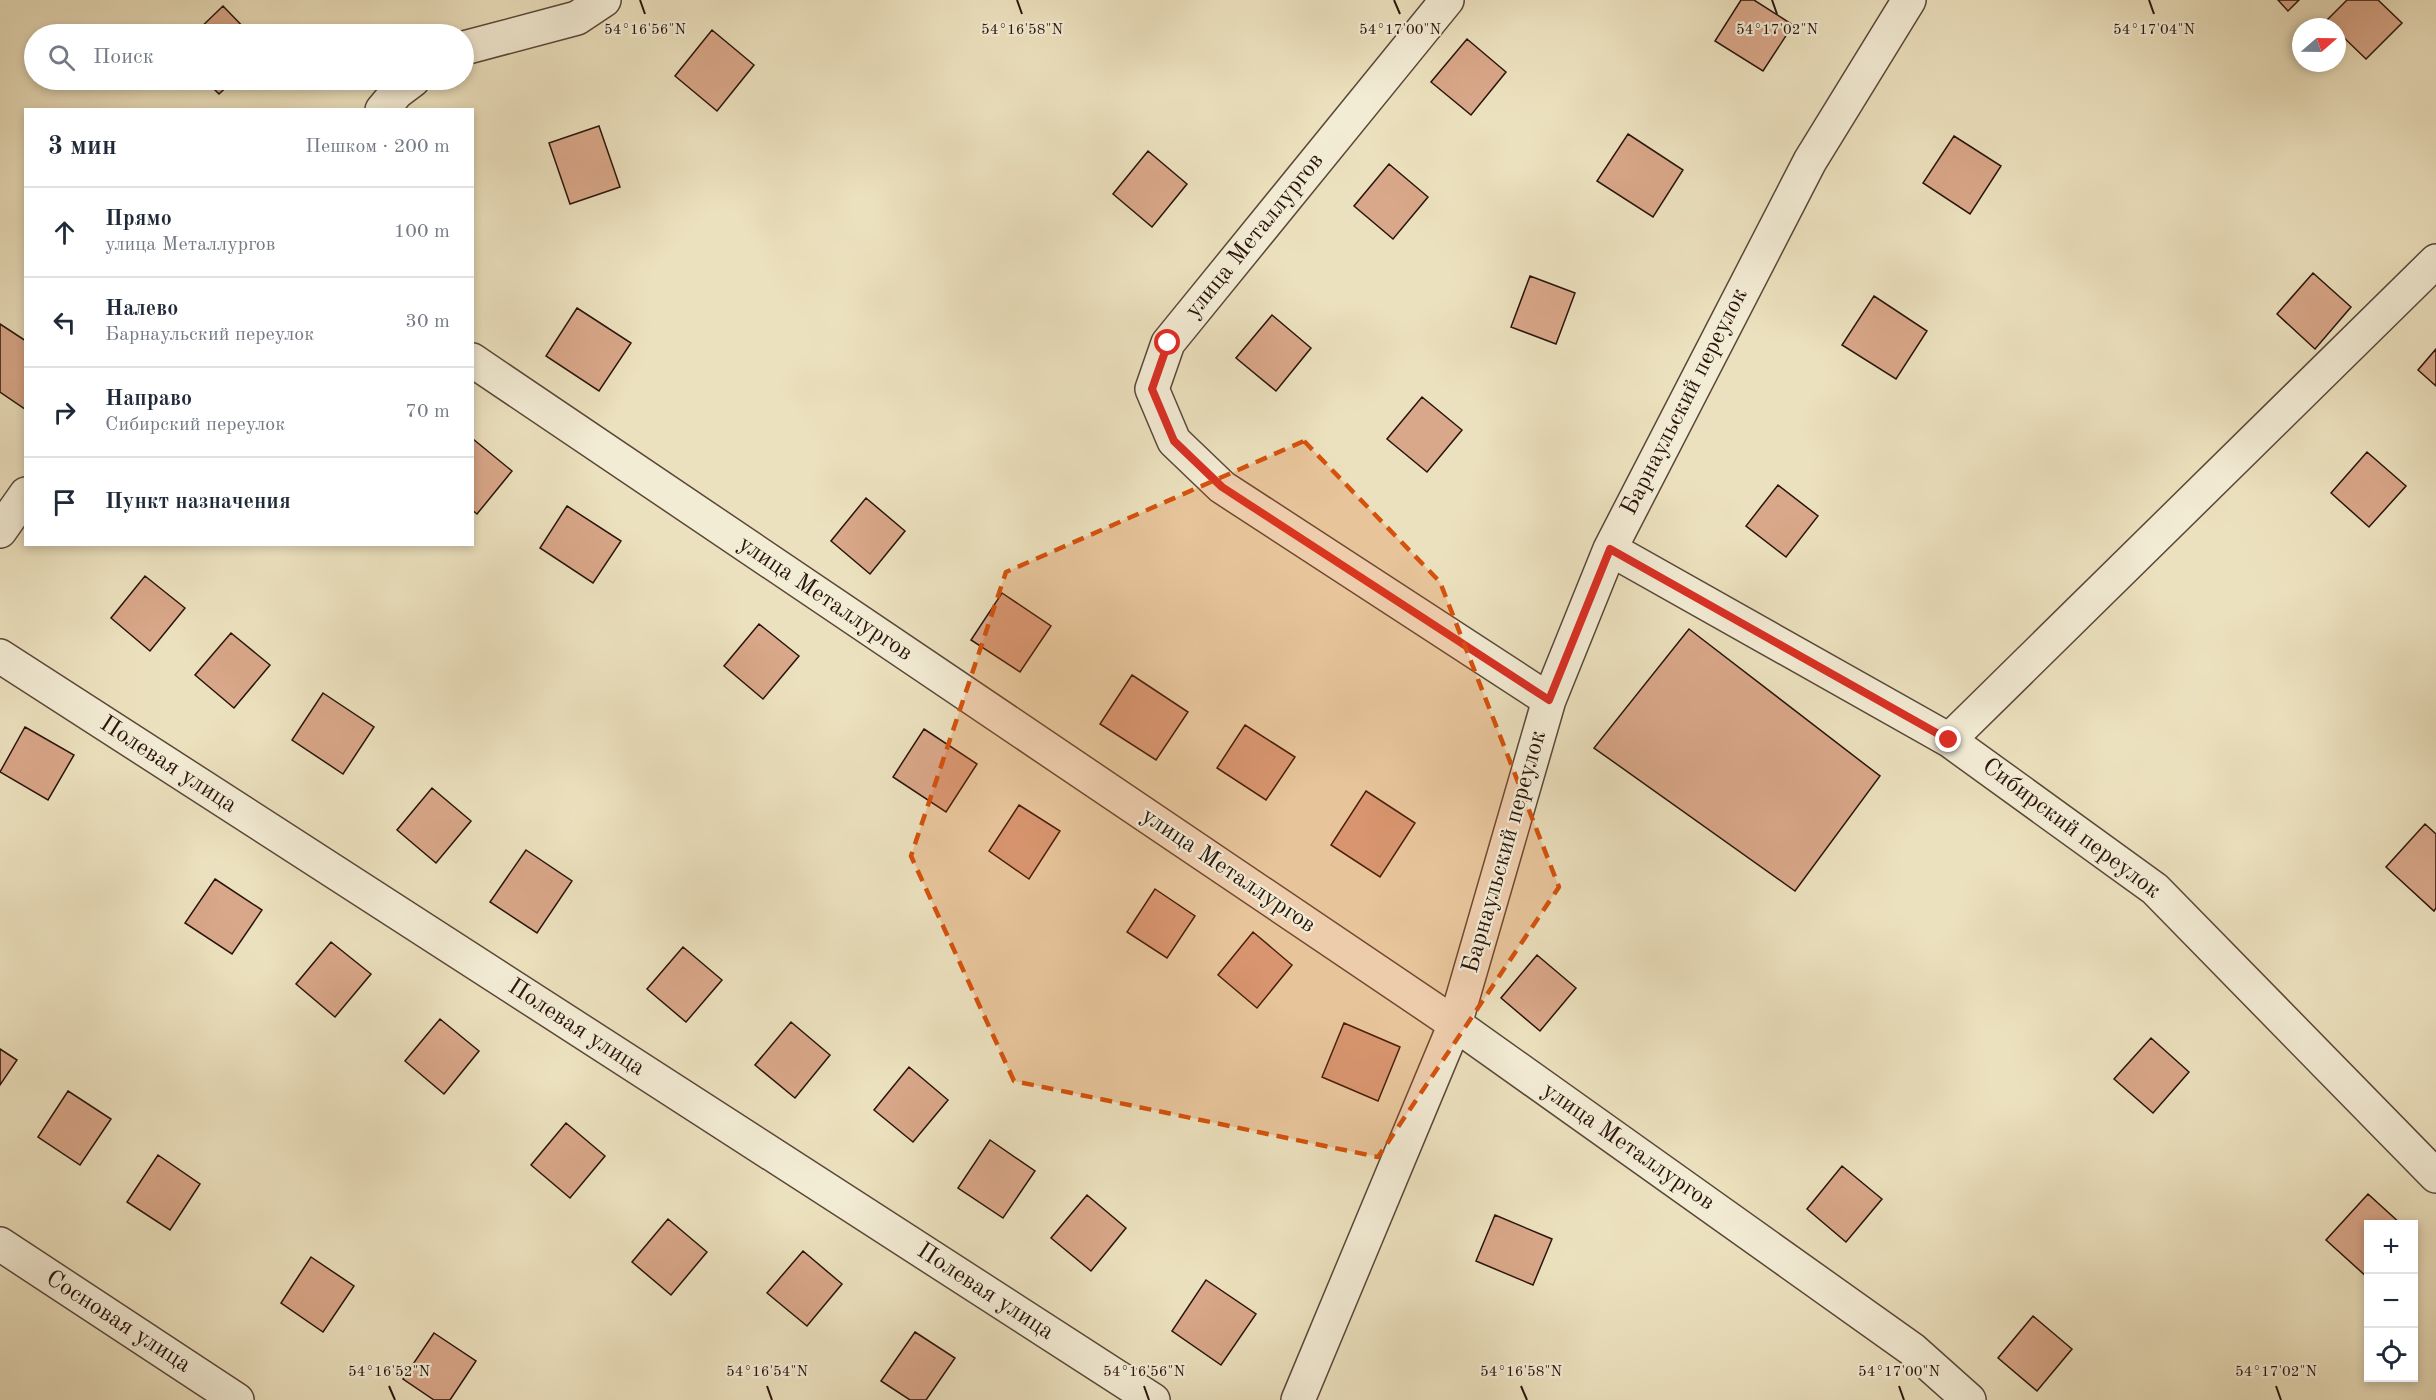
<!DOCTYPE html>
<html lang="ru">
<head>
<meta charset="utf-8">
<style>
	:root { --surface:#fff; --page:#f6f6f7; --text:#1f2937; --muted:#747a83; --line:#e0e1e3 }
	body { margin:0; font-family:"Old Standard TT",serif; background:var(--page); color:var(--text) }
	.controls { position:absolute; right:18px; bottom:18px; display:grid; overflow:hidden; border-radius:0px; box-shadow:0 3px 9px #0003 }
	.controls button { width:54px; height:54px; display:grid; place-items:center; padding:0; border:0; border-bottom:2px solid var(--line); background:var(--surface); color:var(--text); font:30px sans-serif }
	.compass { position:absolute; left:2292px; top:18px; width:54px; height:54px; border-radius:50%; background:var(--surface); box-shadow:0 3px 9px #0003; rotate:70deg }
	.stop { position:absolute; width:18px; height:18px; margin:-14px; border:4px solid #d93025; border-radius:50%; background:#fff }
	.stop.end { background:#d93025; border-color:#fff; box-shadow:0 2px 6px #0008 }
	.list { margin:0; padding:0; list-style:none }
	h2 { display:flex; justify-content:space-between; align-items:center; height:78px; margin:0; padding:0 24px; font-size:26px }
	h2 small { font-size:20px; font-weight:400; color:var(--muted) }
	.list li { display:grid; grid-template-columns:39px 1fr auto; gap:18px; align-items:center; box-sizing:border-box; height:90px; padding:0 24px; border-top:2px solid var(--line) }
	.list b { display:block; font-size:22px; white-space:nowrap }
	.list p { margin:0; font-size:20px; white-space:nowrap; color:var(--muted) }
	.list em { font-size:20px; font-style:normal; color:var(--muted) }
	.icon { flex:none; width:33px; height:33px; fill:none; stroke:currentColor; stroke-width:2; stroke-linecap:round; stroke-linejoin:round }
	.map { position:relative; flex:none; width:2436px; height:1400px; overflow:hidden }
	.search { position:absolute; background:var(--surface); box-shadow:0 3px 9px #0003; left:24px; top:24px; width:450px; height:66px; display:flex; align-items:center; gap:15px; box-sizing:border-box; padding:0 21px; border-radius:33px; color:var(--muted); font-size:22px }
	.panel { position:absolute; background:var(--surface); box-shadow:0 3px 9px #0003; left:24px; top:108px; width:450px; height:438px; border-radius:0px }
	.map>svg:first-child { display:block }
	.building { fill:#d9a789; stroke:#29140c; stroke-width:1.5 }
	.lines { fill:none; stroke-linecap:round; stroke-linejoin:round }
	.minor-casing { stroke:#5a4738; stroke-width:36 }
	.minor { stroke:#f3ecd5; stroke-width:33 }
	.route { stroke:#d93025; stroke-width:8 }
	.marked { fill:#d5520c; fill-opacity:0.2; stroke:#d5520c; stroke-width:4.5; stroke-dasharray:12 8; stroke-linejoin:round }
	.ticks { fill:none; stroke:#29140c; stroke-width:2 }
	.labels { text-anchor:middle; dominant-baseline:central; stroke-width:4.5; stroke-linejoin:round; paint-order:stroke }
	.street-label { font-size:24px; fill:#29140c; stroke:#f3ecd5 }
	.ticks-label { font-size:15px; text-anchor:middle; fill:#29140c; stroke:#f3ecd5; stroke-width:4.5; stroke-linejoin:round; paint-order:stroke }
</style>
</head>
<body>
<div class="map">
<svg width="2436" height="1400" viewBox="0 0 2436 1400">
	<rect width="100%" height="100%" fill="#ece1be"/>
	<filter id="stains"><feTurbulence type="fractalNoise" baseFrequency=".00333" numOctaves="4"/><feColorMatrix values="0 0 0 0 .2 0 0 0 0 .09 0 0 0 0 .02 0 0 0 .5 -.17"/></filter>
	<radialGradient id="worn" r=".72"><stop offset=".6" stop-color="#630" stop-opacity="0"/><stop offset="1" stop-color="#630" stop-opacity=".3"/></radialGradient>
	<!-- building -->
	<path class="building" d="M 1741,0 L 1754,0 L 1793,25 L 1763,71 L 1715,41 Z
		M 2278,0 L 2299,0 L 2288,11 Z
		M 2347,0 L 2378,0 L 2402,23 L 2366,59 L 2337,31 L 2337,27 L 2332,27 L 2326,21 Z
		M 223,6 L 250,34 L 194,34 Z
		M 712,30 L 754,65 L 717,111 L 675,76 Z
		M 1467,39 L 1506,72 L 1471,115 L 1431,82 Z
		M 205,80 L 234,80 L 219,94 Z
		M 599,126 L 620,187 L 570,204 L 549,143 Z
		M 1628,134 L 1683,170 L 1653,217 L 1597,181 Z
		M 1954,136 L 2001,166 L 1970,214 L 1923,183 Z
		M 1148,151 L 1187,184 L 1152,227 L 1113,194 Z
		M 1389,164 L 1428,197 L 1393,239 L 1354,206 Z
		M 2313,273 L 2351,307 L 2315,349 L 2277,314 Z
		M 1530,276 L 1575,293 L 1556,344 L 1511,327 Z
		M 1874,296 L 1927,331 L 1896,379 L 1842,345 Z
		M 577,308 L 631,343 L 599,391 L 546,356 Z
		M 1272,315 L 1311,348 L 1276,391 L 1236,358 Z
		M 0,324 L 26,341 L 25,409 L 0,392 Z
		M 2436,349 L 2436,386 L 2418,370 Z
		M 1422,397 L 1462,430 L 1427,472 L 1387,439 Z
		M 473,439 L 512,471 L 477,514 L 472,510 Z
		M 2367,452 L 2406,486 L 2369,527 L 2331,493 Z
		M 1778,485 L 1818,516 L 1786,557 L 1746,526 Z
		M 866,498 L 905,531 L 870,574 L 831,541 Z
		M 567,506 L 621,541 L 593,583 L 540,548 Z
		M 145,576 L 185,608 L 150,651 L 111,618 Z
		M 1002,593 L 1051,626 L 1020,672 L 971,640 Z
		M 759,624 L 799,656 L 763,699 L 724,666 Z
		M 1689,629 L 1880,776 L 1795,891 L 1594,748 Z
		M 231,633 L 270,665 L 234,708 L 195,675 Z
		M 1132,675 L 1188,712 L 1156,760 L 1100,724 Z
		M 323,693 L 374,727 L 343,774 L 292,740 Z
		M 1245,725 L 1295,757 L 1266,800 L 1217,768 Z
		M 25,727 L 74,755 L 48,800 L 0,772 Z
		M 924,729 L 977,764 L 946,812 L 893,777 Z
		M 432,788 L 471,821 L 436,863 L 397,830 Z
		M 1366,791 L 1415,823 L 1380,877 L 1331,845 Z
		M 1019,805 L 1060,831 L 1029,879 L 989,851 Z
		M 2425,824 L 2436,834 L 2436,908 L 2434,911 L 2386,867 Z
		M 526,850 L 572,881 L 537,933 L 490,902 Z
		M 215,879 L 262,910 L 232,954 L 185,923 Z
		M 1155,889 L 1195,916 L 1167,958 L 1127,932 Z
		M 1253,932 L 1292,965 L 1257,1008 L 1218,975 Z
		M 331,942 L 371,974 L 335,1017 L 296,984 Z
		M 683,947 L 722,980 L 686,1022 L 647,989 Z
		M 1537,955 L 1576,988 L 1540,1031 L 1501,998 Z
		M 440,1019 L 479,1051 L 444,1094 L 405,1061 Z
		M 791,1022 L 830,1055 L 795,1098 L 755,1065 Z
		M 1344,1023 L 1400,1047 L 1378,1101 L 1322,1077 Z
		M 2151,1038 L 2189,1072 L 2153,1113 L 2114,1079 Z
		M 0,1049 L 17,1060 L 0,1085 Z
		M 909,1067 L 948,1100 L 913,1142 L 874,1110 Z
		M 68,1091 L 111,1119 L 80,1165 L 38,1137 Z
		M 566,1123 L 605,1156 L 570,1198 L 531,1165 Z
		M 990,1140 L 1035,1171 L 1003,1218 L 958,1188 Z
		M 158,1155 L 200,1184 L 170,1230 L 127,1202 Z
		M 1842,1166 L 1882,1199 L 1846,1242 L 1807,1209 Z
		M 2368,1194 L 2401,1224 L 2368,1224 L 2368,1278 L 2326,1240 Z
		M 1087,1195 L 1126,1228 L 1091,1271 L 1051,1238 Z
		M 1495,1215 L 1552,1239 L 1533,1285 L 1476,1261 Z
		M 668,1219 L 707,1252 L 671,1295 L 632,1262 Z
		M 803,1251 L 842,1284 L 807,1326 L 767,1293 Z
		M 311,1257 L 354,1286 L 323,1332 L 281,1303 Z
		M 1206,1280 L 1256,1314 L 1221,1365 L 1172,1331 Z
		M 2033,1316 L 2072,1349 L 2037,1391 L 1998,1358 Z
		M 915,1332 L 955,1358 L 926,1400 L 910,1400 L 881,1381 Z
		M 434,1333 L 476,1361 L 450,1400 L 434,1400 L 403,1379 Z"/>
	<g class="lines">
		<!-- minor casing -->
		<g class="minor-casing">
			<path id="minor" d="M 1447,0 L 1168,343 L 1152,389 L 1174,441 L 1222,487 L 1549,700
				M 464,48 L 577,18 L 604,0
				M 382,110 L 397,92 L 413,80
				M 472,360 L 1455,1024 L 1913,1350 L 1969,1400
				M 0,531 L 26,494
				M 1610,549 L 1949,740 L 2155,889 L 2436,1176
				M 0,656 L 1153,1400
				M 1949,740 L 2436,261
				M 0,1244 L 237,1400
				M 1298,1400 L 1455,1024 L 1549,700 L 1610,549 L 1810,161 L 1909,0"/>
		</g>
		<!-- minor -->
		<use href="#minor" class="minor"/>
	</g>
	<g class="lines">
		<!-- route -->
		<path class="route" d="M 1168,343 L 1152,389 L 1174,441 L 1222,487 L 1549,700 L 1610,549 L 1949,740"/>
	</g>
	<!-- marked area -->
	<path class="marked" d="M 1304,441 L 1440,582 L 1559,887 L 1378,1157 L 1014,1081 L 911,856 L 1006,572 Z"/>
	<!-- ticks -->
	<path class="ticks" d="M 640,0 L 645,14M 1017,0 L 1022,14M 1394,0 L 1400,14M 1772,0 L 1777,14M 2149,0 L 2154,14M 389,1386 L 395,1400M 767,1386 L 772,1400M 1144,1386 L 1149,1400M 1521,1386 L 1527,1400M 1899,1386 L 1904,1400M 2276,1386 L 2281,1400"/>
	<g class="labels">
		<!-- street labels -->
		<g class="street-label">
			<text transform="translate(1255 236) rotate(-51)">улица Металлургов</text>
			<text transform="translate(1685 402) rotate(-63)">Барнаульский переулок</text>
			<text transform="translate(825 599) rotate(34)">улица Металлургов</text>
			<text transform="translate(168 765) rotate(33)">Полевая улица</text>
			<text transform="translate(2071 829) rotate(37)">Сибирский переулок</text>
			<text transform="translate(1505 852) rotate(-74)">Барнаульский переулок</text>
			<text transform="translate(1228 871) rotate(34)">улица Металлургов</text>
			<text transform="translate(576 1028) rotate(33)">Полевая улица</text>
			<text transform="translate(1628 1147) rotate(35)">улица Металлургов</text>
			<text transform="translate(985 1292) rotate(33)">Полевая улица</text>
			<text transform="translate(118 1322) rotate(33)">Сосновая улица</text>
		</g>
	</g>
	<g class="ticks-label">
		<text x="645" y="34">54°16'56"N</text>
		<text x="1022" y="34">54°16'58"N</text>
		<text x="1400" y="34">54°17'00"N</text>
		<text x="1777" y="34">54°17'02"N</text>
		<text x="2154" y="34">54°17'04"N</text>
		<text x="389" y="1376">54°16'52"N</text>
		<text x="767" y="1376">54°16'54"N</text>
		<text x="1144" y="1376">54°16'56"N</text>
		<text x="1521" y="1376">54°16'58"N</text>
		<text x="1899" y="1376">54°17'00"N</text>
		<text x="2276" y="1376">54°17'02"N</text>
	</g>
	<rect width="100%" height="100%" filter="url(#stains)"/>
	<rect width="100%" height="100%" fill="url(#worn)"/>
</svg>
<div class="controls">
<button>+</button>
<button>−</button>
<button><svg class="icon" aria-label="locate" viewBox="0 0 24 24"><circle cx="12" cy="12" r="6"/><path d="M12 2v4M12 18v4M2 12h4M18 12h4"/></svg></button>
</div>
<svg class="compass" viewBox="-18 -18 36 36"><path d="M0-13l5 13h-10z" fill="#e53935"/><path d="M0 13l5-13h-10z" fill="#747a83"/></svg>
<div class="stop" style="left:1168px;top:343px"></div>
<div class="stop end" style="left:1949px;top:740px"></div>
<div class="search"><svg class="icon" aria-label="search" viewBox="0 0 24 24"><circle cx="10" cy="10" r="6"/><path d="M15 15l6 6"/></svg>Поиск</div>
<section class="panel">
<h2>3 мин<small>Пешком · 200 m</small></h2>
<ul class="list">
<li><svg class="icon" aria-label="ahead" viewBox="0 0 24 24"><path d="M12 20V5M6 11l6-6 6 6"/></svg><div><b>Прямо</b><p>улица Металлургов</p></div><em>100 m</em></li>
<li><svg class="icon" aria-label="left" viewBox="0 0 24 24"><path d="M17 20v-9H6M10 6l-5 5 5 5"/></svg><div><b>Налево</b><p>Барнаульский переулок</p></div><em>30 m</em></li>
<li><svg class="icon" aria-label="right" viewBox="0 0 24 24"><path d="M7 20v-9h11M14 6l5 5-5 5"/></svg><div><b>Направо</b><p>Сибирский переулок</p></div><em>70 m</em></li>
<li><svg class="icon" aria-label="arrive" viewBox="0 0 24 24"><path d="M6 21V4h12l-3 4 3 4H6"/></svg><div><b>Пункт назначения</b></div></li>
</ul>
</section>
</div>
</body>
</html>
